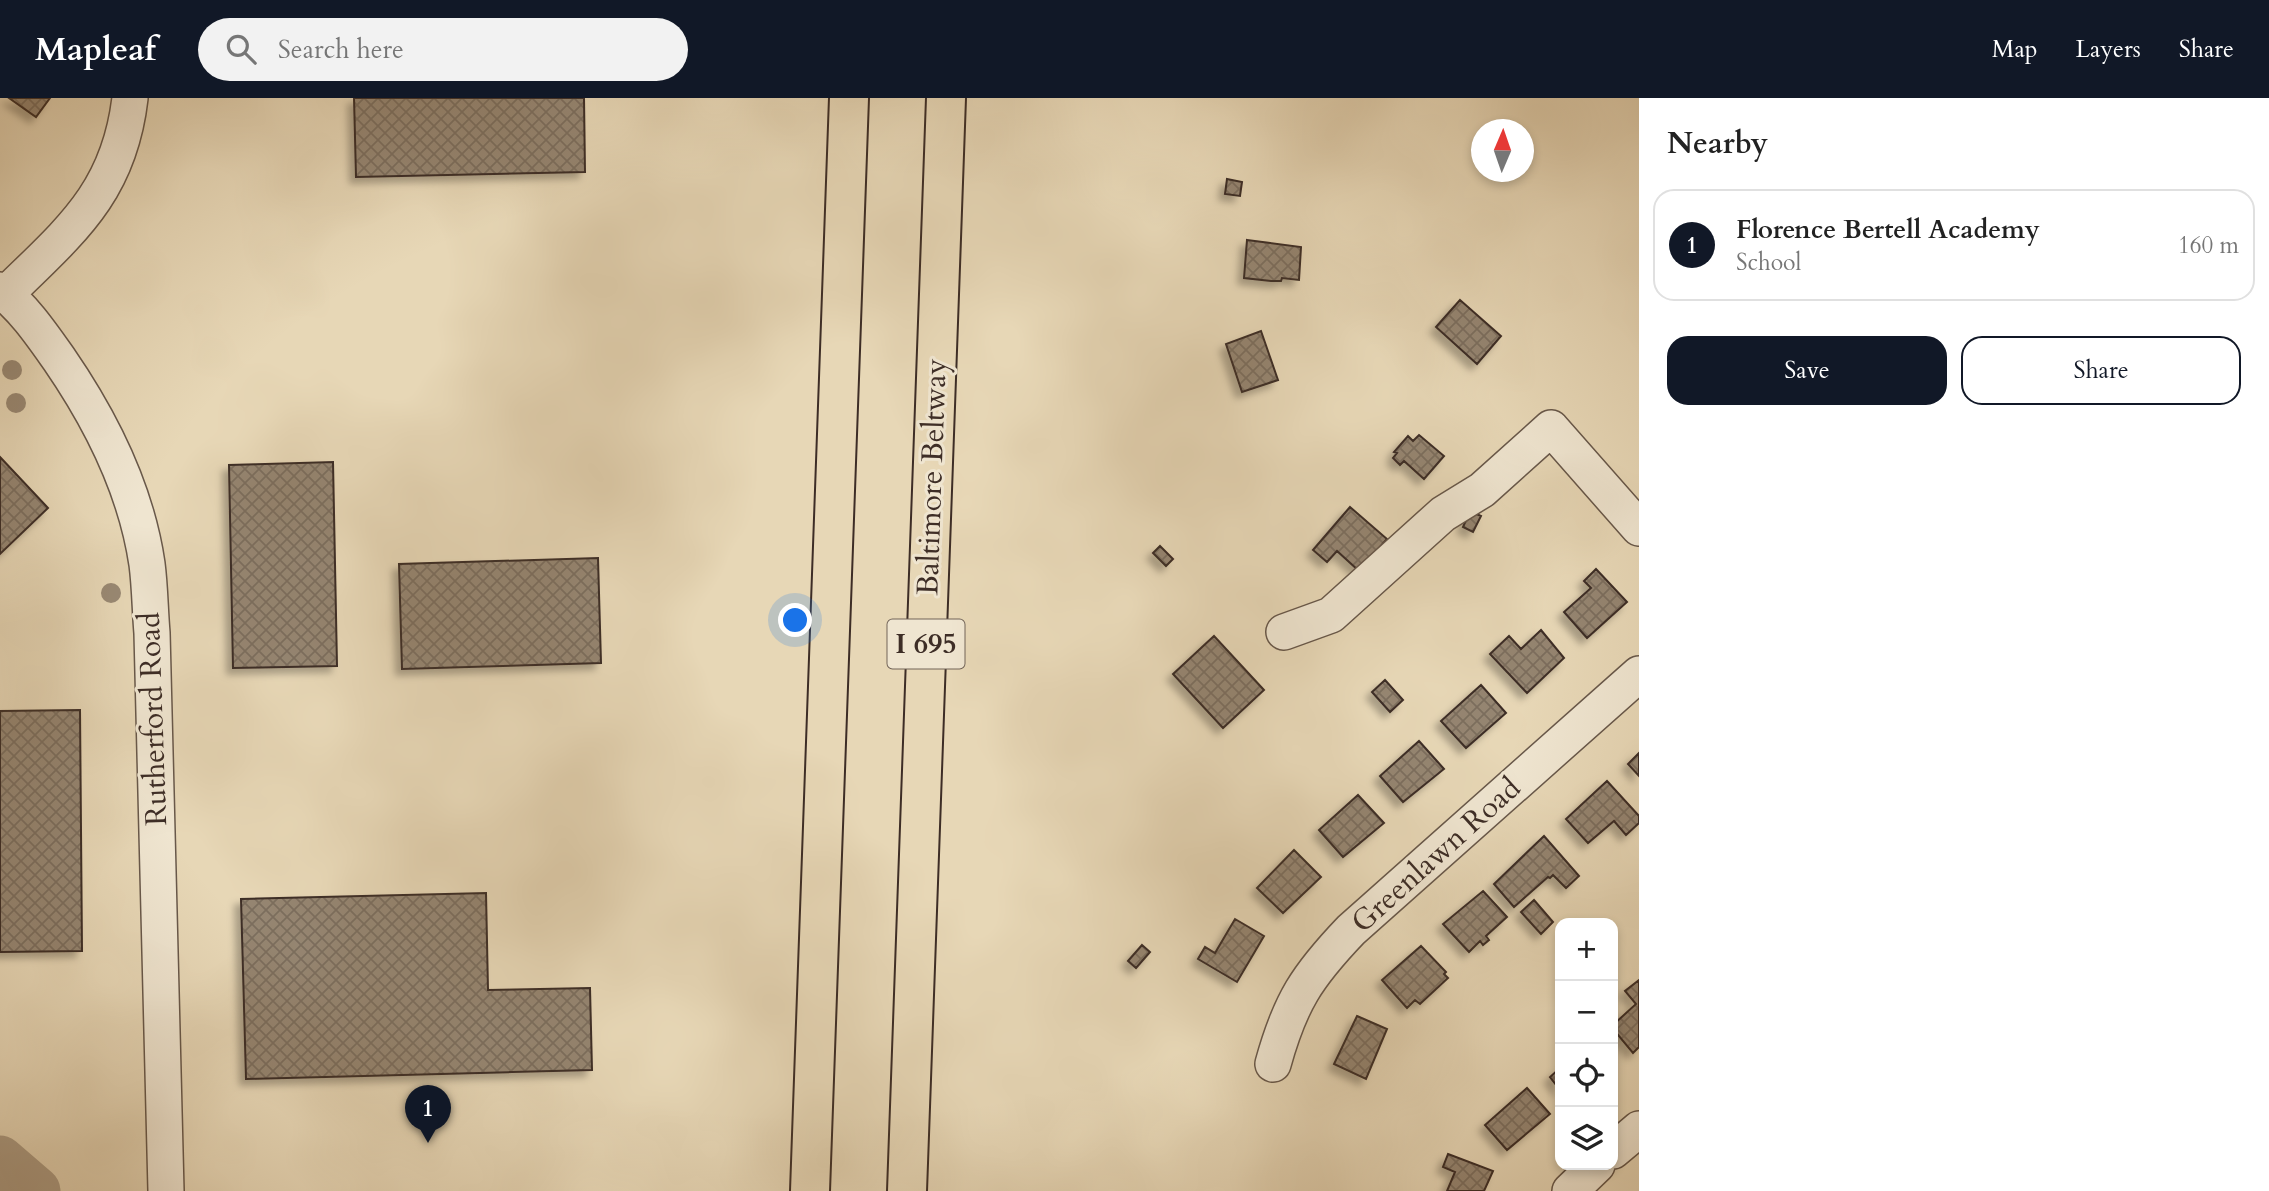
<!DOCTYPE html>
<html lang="en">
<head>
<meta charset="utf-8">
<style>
	:root { --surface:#fff; --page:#f2f2f2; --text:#222; --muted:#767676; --line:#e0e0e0; --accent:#111827 }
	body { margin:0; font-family:Cardo,serif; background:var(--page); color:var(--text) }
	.controls { position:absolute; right:21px; bottom:21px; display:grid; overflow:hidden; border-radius:14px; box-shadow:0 4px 10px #0003 }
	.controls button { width:63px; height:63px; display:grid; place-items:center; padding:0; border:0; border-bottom:2px solid var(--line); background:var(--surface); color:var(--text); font:35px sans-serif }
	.compass { position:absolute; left:1471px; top:21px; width:63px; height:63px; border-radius:50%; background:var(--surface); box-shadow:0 4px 10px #0003; rotate:2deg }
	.you { position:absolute; left:796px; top:523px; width:24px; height:24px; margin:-18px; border:5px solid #fff; border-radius:50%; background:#1a73e8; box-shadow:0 0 0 10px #1a73e833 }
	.badge { display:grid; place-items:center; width:46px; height:46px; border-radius:50%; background:var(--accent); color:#fff; font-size:23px; font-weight:700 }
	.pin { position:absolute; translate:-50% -58px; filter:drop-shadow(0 2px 4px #0008) }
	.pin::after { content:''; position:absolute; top:37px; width:24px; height:21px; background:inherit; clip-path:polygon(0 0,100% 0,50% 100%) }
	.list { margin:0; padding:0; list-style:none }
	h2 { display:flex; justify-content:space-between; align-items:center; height:91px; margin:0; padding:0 28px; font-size:30px }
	h2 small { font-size:23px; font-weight:400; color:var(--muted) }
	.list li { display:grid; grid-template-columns:46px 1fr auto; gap:21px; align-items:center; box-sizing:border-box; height:112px; margin:0 14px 14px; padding:0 14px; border:2px solid var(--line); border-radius:21px }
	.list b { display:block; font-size:26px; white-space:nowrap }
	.list p { margin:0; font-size:23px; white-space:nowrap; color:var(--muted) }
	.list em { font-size:23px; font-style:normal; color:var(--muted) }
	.actions { display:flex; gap:14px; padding:21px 28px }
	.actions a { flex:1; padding:16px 0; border:2px solid var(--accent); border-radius:21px; text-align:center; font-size:24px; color:var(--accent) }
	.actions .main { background:var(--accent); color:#fff }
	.icon { flex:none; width:38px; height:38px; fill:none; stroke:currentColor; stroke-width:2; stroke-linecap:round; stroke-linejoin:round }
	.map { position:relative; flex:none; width:1639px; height:1093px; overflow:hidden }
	header { display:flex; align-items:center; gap:42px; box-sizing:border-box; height:98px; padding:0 35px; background:var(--accent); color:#fff }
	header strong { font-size:33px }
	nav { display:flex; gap:38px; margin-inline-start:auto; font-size:24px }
	.search { width:490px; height:63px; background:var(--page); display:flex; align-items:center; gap:18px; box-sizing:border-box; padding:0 24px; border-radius:38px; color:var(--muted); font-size:26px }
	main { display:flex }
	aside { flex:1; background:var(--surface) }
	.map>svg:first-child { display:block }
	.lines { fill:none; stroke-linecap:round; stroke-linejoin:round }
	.river { stroke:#ad9d85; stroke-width:49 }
	.building { fill:url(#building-cross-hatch); stroke:#3d2d26; stroke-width:2; filter:url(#shadow) }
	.minor-casing { stroke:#68584a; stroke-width:38 }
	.highway-casing { stroke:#3d2d26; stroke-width:42 }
	.minor { stroke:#efe5d0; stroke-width:35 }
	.highway { stroke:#e7d7b6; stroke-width:38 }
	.tree { fill:#998974 }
	.labels { text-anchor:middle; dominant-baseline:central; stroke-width:6; stroke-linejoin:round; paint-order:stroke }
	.shield { fill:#efe5d0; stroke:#726459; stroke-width:2 }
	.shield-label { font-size:28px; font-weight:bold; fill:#3d2d26 }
	.street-label { font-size:30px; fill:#3d2d26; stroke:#efe5d0 }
</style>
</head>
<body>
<header>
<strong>Mapleaf</strong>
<div class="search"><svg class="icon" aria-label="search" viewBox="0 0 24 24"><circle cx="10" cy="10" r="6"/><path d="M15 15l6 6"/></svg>Search here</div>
<nav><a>Map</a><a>Layers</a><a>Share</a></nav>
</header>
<main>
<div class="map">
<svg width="1639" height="1093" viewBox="0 0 1639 1093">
	<defs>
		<pattern id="building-cross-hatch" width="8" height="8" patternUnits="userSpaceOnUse" patternTransform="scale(1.75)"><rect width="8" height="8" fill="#958571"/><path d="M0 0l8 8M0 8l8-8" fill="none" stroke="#7b6d5d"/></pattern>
		<filter id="shadow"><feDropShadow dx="-6" dy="6" stdDeviation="3.5" flood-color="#0004"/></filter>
	</defs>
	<rect width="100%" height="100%" fill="#e7d7b6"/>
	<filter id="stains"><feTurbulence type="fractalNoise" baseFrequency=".00286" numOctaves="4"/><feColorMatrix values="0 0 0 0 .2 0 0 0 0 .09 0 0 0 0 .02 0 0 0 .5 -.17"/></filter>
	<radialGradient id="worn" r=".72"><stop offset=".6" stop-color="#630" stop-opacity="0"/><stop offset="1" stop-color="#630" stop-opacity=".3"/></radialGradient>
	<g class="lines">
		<!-- river -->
		<path class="river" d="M 0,1062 L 36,1093"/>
	</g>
	<!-- building -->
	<path class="building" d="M 9,0 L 50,0 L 36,19 Z
		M 354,0 L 584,0 L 585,74 L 356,79 Z
		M 1227,81 L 1242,84 L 1240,98 L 1225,96 Z
		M 1247,142 L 1301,149 L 1299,182 L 1282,180 L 1281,183 L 1271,183 L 1244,180 Z
		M 1460,202 L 1501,238 L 1477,266 L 1436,229 Z
		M 1261,233 L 1278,282 L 1242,294 L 1226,246 Z
		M 1419,337 L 1444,358 L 1424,381 L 1404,363 L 1400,367 L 1393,360 L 1397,355 L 1394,354 L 1408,338 L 1413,343 Z
		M 0,359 L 48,410 L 0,456 Z
		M 333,364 L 337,568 L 233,570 L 229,367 Z
		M 1350,409 L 1387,441 L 1359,473 L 1337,453 L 1327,464 L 1313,452 Z
		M 1470,413 L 1481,418 L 1473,434 L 1463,429 Z
		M 1160,448 L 1173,461 L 1166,468 L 1153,455 Z
		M 598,460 L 601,565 L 402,571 L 399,466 Z
		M 1596,471 L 1627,504 L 1587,540 L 1564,514 L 1591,490 L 1584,483 Z
		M 1541,532 L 1564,560 L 1527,595 L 1490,556 L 1509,538 L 1521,551 Z
		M 1214,538 L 1264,592 L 1223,630 L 1173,576 Z
		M 1385,582 L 1403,602 L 1390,614 L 1372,594 Z
		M 1481,587 L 1506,615 L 1466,650 L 1441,623 Z
		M 80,612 L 82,853 L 0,854 L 0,613 Z
		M 1419,643 L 1444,671 L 1403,704 L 1380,678 Z
		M 1639,655 L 1639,678 L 1628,666 Z
		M 1607,683 L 1639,718 L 1639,725 L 1626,737 L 1614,723 L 1588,745 L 1566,721 Z
		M 1358,697 L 1384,725 L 1343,759 L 1319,732 Z
		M 1544,738 L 1579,778 L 1566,790 L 1553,777 L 1550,780 L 1548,779 L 1514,809 L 1494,786 Z
		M 1294,752 L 1321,779 L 1283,815 L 1257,790 Z
		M 1483,793 L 1507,819 L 1486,838 L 1489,842 L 1483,847 L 1480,843 L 1469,854 L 1443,826 Z
		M 486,795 L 488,892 L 590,890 L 592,972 L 246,981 L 241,801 Z
		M 1534,802 L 1553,824 L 1541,836 L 1521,814 Z
		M 1235,821 L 1264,838 L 1237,884 L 1198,861 L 1205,849 L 1215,855 Z
		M 1142,847 L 1150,854 L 1136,870 L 1128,863 Z
		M 1421,848 L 1446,874 L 1444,876 L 1448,880 L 1420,906 L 1415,902 L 1407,910 L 1382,882 Z
		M 1639,882 L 1639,949 L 1633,955 L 1613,931 L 1613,927 L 1636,906 L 1625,893 Z
		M 1357,918 L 1387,931 L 1366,981 L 1334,966 Z
		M 1560,970 L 1560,992 L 1550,979 Z
		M 1527,990 L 1550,1016 L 1507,1052 L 1485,1027 Z
		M 1448,1056 L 1493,1073 L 1484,1093 L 1447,1093 L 1455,1074 L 1443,1069 Z"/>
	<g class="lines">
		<!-- minor casing -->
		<g class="minor-casing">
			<path id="minor" d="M 0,192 C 23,209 42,237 59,261 C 101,322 136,391 147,466 C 150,489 150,512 152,535 L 166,1093
				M 6,196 C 70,133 119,95 130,0
				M 1284,534 L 1331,517 L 1443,416 L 1482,392 L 1551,330 L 1639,430
				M 1273,966 C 1290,904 1307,878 1351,832 L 1639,576
				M 1613,1053 L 1639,1031
				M 1570,1093 L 1597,1067"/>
		</g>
		<!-- highway casing -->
		<g class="highway-casing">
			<path id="highway" d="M 810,1093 L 849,0
				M 907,1093 L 946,0"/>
		</g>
		<!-- minor -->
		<use href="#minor" class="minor"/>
		<!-- highway -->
		<use href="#highway" class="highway"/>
	</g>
	<!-- trees -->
	<g class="tree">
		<circle cx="12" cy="272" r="10"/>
		<circle cx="16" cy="305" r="10"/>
		<circle cx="111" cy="495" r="10"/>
	</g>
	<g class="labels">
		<!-- shield labels -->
		<rect class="shield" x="887.5" y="521.5" width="77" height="49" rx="5"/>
		<g class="shield-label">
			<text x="926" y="546">I 695</text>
		</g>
		<!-- street labels -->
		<g class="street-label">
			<text transform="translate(932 379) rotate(-88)">Baltimore Beltway</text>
			<text transform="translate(153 621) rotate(-92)">Rutherford Road</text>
			<text transform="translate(1436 757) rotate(-42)">Greenlawn Road</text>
		</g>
	</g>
	<rect width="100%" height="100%" filter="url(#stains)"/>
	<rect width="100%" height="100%" fill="url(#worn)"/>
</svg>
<div class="controls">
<button>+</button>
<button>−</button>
<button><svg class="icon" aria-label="locate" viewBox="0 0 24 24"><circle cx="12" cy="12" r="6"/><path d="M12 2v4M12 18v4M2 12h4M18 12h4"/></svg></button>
<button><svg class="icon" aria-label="layers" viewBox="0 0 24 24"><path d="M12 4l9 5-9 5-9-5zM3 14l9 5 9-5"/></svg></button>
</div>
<svg class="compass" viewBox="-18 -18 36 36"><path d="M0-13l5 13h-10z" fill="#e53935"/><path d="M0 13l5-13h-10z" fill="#767676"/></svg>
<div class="you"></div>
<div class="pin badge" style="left:428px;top:1045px">1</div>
</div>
<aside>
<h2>Nearby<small></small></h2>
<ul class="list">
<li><span class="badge">1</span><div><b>Florence Bertell Academy</b><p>School</p></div><em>160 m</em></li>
</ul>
<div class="actions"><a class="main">Save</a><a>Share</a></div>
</aside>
</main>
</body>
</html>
